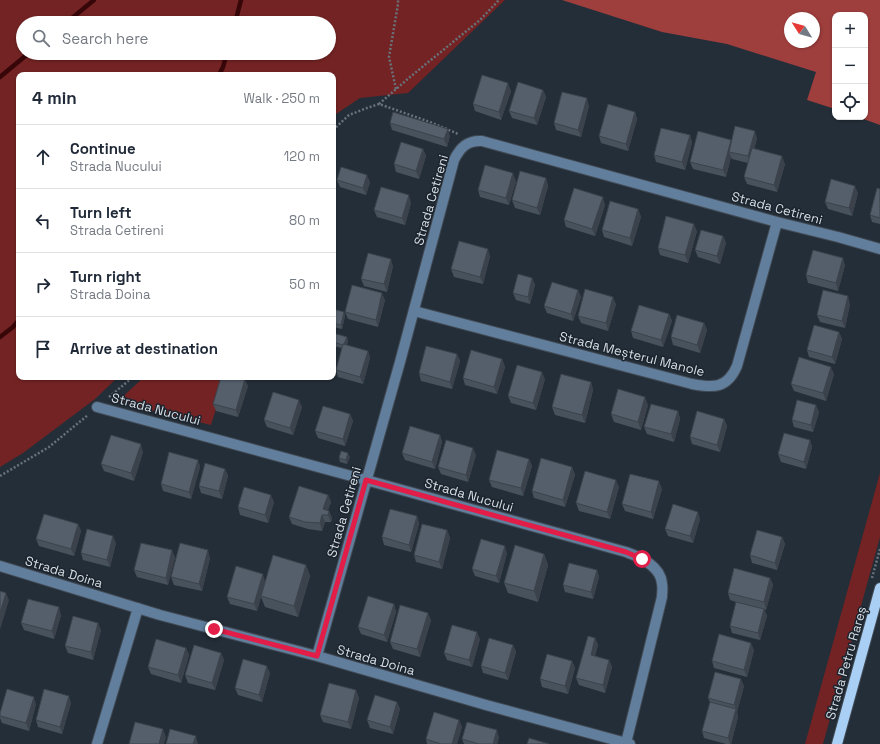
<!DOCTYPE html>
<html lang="en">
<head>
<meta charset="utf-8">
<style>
	:root { --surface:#fff; --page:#f6f6f7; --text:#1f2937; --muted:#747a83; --line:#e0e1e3 }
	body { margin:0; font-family:"Space Grotesk",sans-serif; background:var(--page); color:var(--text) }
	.controls { position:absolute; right:12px; top:12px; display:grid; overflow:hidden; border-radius:8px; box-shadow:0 1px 3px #0004 }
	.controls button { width:36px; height:36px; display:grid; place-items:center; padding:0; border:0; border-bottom:1px solid var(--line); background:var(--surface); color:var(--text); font:20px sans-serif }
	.compass { position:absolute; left:784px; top:12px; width:36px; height:36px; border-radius:50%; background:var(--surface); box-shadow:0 1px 3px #0004; rotate:307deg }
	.stop { position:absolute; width:12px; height:12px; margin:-9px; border:3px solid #e11d48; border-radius:50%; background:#fff }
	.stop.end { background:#e11d48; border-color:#fff; box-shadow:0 1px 4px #0008 }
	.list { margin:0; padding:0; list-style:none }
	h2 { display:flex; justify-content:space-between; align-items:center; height:52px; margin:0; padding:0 16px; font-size:17px }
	h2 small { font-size:13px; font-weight:400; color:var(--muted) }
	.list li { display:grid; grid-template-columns:26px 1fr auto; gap:12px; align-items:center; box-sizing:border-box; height:64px; padding:0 16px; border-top:1px solid var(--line) }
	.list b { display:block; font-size:15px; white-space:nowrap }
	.list p { margin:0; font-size:13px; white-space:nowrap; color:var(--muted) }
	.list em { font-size:13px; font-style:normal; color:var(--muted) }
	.icon { flex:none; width:22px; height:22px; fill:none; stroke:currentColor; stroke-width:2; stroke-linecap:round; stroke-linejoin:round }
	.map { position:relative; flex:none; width:880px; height:744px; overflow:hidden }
	.search { position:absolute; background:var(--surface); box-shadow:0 1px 3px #0004; left:16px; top:16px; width:320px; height:44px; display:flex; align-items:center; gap:10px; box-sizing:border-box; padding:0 14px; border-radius:22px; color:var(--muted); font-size:15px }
	.panel { position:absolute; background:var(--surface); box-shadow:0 1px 3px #0004; left:16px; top:72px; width:320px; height:308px; border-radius:8px }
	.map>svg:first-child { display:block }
	.green { fill:#732323; fill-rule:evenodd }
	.forest { fill:#9e3e3d; fill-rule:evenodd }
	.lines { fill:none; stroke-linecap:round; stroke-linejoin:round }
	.stream { stroke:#370608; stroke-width:4.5 }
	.minor-casing { stroke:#414a54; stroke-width:12 }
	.major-casing { stroke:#414a54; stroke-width:12 }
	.path { stroke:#69727a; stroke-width:2.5; stroke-dasharray:2 2; stroke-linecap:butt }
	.minor { stroke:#617f9d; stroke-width:10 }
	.major { stroke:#aacff4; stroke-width:10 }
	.wall { fill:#48525c }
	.shaded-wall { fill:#3b424b }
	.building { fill:#545f6b; stroke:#3b424b }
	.route { stroke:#e11d48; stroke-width:5 }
	.labels { text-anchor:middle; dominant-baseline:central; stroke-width:3; stroke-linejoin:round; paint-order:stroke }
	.street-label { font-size:13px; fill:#d7dee4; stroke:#1b242e }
</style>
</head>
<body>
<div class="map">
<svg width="880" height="744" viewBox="0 0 880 744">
	<rect width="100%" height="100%" fill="#242e38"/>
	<!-- green -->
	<path class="green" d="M 0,0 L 505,0 L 408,93 L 360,98 L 333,116 L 333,75 L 19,75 L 19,377 L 118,377 L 95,399 L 23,453 L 0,467 ZM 23,23 L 329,23 L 329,53 L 23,53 Z
		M 144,377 L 226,377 L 211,425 L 117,402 Z
		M 880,473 L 880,537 L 823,744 L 805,744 Z"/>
	<!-- forest -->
	<path class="forest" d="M 562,0 L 880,0 L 880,125 L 858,117 L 865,117 L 865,15 L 835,15 L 835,109 L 807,100 L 816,72 L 727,44 L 662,32 ZM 790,18 L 814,18 L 814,42 L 790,42 Z"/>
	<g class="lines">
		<!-- stream -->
		<path class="stream" d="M 66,23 L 94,0
			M 235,23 L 241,0
			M 219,75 L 223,67 L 227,53
			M 0,77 L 29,53
			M 0,337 L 13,327 L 19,320"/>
		<!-- minor casing -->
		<g class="minor-casing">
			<path id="minor" d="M 414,311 L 692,384 C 713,388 727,389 737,366 L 777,222
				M 97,407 L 366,480 L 626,552 C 640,557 661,566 662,584 C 663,588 662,592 662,597 L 626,743
				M 0,566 L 160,615 L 317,656 L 486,705 L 630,744
				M 317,656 L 400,362 L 454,160 C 460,148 467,140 482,141 L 777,222 L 838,237 L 880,249
				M 97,744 L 138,608"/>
		</g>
		<!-- major casing -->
		<g class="major-casing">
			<path id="major" d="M 837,744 L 880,588"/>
		</g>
		<!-- path -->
		<path class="path" d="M 396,89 L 389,57 L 398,4 L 398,0
			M 379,104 L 410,77 L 480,20 L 499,0
			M 333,130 L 349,115 L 367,108 L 379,104 L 430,122 L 456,133 L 459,135
			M 109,397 L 133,377
			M 0,476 L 49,447 L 88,415
			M 872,578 L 880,549"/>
		<!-- minor -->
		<use href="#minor" class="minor"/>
		<!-- major -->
		<use href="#major" class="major"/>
	</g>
	<!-- wall -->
	<path class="wall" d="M 543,90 L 546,97 L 537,125 L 512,118 L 509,111 Z
		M 511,91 L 501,120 L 475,111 L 473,104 Z
		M 589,106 L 581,137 L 556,130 L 554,123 Z
		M 635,112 L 637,119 L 628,151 L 601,143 L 599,136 Z
		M 390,123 L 450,136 L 447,147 L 392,130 Z
		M 690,135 L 692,143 L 685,170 L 656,162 L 654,155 Z
		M 757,138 L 754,149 L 785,164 L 777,192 L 747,184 L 744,177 L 748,163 L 732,159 L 731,157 L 726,177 L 693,169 L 690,162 L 731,142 Z
		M 423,149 L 426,156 L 419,179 L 396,172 L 394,164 Z
		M 546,178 L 548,186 L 540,215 L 515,208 L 512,200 Z
		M 337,180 L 370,182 L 366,195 L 340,187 Z
		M 516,181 L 509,205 L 480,197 L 478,190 Z
		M 880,189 L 880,224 L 872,222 L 870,215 Z
		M 858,193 L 852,216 L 828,209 L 825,202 Z
		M 411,203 L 405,225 L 377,217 L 374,210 Z
		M 605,205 L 595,236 L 566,227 L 564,220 Z
		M 638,209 L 641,217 L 632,246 L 604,237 L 602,230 Z
		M 697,231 L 688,263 L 660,255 L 658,248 Z
		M 723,236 L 726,243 L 720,264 L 698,257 L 695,250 Z
		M 490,256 L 483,284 L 454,277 L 451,269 Z
		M 845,265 L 838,291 L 808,283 L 806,275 Z
		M 393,266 L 387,292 L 364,286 L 361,279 Z
		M 532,278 L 535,285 L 530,304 L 516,300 L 513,293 Z
		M 578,290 L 581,297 L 573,321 L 547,313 L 544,306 Z
		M 385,300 L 378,327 L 348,319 L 345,312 Z
		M 616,304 L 608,331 L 581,323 L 578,316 Z
		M 850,304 L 845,328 L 820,322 L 817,315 Z
		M 333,309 L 344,312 L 345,316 L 342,329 L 333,327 Z
		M 669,314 L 672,321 L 663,347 L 633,338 L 631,331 Z
		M 704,323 L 707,330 L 700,353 L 673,345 L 671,337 Z
		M 839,332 L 842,339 L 835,364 L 809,357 L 807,350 Z
		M 333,333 L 348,340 L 347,345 L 368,351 L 370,358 L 363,384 L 338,377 L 336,370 L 342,348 L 333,346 Z
		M 457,354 L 460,361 L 452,389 L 421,381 L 419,373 Z
		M 502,359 L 505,367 L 497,394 L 465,385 L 463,378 Z
		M 834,374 L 826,401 L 794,391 L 791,384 Z
		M 545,379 L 536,410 L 511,403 L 508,396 Z
		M 591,382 L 593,390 L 585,423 L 555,415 L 552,407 Z
		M 248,386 L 238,417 L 216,411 L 213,404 Z
		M 648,405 L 641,430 L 614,422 L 611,414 Z
		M 302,407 L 293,435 L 267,427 L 264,420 Z
		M 678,411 L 680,419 L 674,442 L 647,434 L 644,427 Z
		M 819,412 L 813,432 L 794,427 L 792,420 Z
		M 350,414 L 353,421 L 345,446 L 318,438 L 315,431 Z
		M 724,419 L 727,426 L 720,452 L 692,444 L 690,437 Z
		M 440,435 L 442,442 L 435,469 L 405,460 L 402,453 Z
		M 810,440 L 812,447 L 806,469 L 781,462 L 778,454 Z
		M 143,452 L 134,481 L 104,471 L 101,464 Z
		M 476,455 L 468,482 L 441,474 L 438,467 Z
		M 350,457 L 347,464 L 340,462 L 339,458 Z
		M 529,459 L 532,466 L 523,496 L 492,487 L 489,480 Z
		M 198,460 L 200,467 L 191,499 L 163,491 L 161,484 Z
		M 572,467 L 575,475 L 565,507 L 534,498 L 532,491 Z
		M 225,469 L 228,476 L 222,499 L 201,493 L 199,486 Z
		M 619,487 L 610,519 L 579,511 L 576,503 Z
		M 662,489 L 653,519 L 625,511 L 622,504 Z
		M 328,495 L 331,502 L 328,510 L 329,511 L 332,518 L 331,522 L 325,522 L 322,531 L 308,529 L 292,524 L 289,517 Z
		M 274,502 L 268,523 L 240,515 L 238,507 Z
		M 417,516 L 419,524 L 411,552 L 384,545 L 382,537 Z
		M 700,519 L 693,543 L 668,536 L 665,529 Z
		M 78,524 L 81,531 L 74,556 L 39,546 L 36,539 Z
		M 447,530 L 450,538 L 442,569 L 416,562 L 414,555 Z
		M 782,537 L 785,544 L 777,570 L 752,563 L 750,555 Z
		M 116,543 L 110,567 L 83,560 L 81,553 Z
		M 507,553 L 499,583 L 475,576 L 472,569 Z
		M 544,554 L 548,565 L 538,602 L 508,593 L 504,583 Z
		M 175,557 L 168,585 L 137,577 L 134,570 Z
		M 210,558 L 202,591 L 174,585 L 171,577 Z
		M 306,565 L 310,576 L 298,617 L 265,607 L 261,597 L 257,611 L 230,604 L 227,597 Z
		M 597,570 L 599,577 L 593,599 L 565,592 L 563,585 Z
		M 770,578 L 773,585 L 766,610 L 764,609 L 767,616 L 760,640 L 732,633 L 730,626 L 736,602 L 730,600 L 728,593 Z
		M 394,604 L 396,612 L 387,642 L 361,634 L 358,627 Z
		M 61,615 L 54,639 L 24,630 L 21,623 Z
		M 431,620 L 420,657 L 393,649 L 390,642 Z
		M 101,630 L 93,660 L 68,653 L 65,646 Z
		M 595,638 L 598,645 L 595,656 L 609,660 L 612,667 L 605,693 L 579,685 L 576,678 Z
		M 480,639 L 472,667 L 447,660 L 444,653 Z
		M 513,645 L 516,652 L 508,680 L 483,673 L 481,666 Z
		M 186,648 L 189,655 L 181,683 L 151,674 L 148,667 Z
		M 754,650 L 747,677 L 714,668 L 712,661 Z
		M 221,653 L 224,660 L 215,690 L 188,683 L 185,675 Z
		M 572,661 L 575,668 L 568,694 L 542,687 L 540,679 Z
		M 270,673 L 262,702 L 238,695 L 235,688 Z
		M 744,686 L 737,712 L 738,717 L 731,744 L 726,744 L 704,738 L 702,731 L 710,702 L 708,698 Z
		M 356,690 L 359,698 L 351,729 L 323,722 L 320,715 Z
		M 397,702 L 400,709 L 393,734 L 370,728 L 367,720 Z
		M 71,703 L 62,734 L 38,727 L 36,720 Z
		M 36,704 L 29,731 L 2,723 L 0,718 L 0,713 Z
		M 459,720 L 462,727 L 457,744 L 427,744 L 426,739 Z
		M 499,737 L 497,744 L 464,744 L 462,739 Z"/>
	<!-- shaded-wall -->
	<path class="shaded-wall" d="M 508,83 L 511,91 L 501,120 L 499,112 Z
		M 543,90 L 546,97 L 537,125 L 534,118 Z
		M 587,98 L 589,106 L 581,137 L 578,130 Z
		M 635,112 L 637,119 L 628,151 L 626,144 Z
		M 448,129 L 450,136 L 447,147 L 444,139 Z
		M 755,131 L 757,138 L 751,164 L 748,156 Z
		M 690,135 L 692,143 L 685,170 L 682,162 Z
		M 731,140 L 734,147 L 729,152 L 731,157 L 726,177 L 723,170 Z
		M 423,149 L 426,156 L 419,179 L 416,171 Z
		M 782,156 L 785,164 L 777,192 L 774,185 Z
		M 513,173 L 516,181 L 509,205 L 506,198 Z
		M 367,175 L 370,182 L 366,195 L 363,188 Z
		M 546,178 L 548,186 L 540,215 L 537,208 Z
		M 855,186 L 858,193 L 852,216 L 849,208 Z
		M 409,195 L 411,203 L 405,225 L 402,218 Z
		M 603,197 L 605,205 L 595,236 L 592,229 Z
		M 638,209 L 641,217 L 632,246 L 630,238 Z
		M 694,224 L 697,231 L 688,263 L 685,255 Z
		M 723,236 L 726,243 L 720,264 L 717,256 Z
		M 488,249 L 490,256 L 483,284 L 480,277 Z
		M 843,258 L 845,265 L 838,291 L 836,283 Z
		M 391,259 L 393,266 L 387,292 L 384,284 Z
		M 532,278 L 535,285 L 530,304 L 528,297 Z
		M 578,290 L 581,297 L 573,321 L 571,314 Z
		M 382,293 L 385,300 L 378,327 L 376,320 Z
		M 848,296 L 850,304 L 845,328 L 842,321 Z
		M 613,297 L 616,304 L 608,331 L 606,323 Z
		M 344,312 L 345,316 L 342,329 L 341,325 Z
		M 669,314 L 672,321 L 663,347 L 661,340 Z
		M 704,323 L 707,330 L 700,353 L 697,345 Z
		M 839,332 L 842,339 L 835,364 L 832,357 Z
		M 347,337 L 348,340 L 345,349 L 344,346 Z
		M 368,351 L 370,358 L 363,384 L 360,377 Z
		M 457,354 L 460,361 L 452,389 L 450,382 Z
		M 502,359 L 505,367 L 497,394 L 494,387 Z
		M 831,367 L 834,374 L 826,401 L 823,393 Z
		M 542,372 L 545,379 L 536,410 L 533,403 Z
		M 245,379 L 248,386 L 238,417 L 236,410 Z
		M 591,382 L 593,390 L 585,423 L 582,415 Z
		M 645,397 L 648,405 L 641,430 L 638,422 Z
		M 299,400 L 302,407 L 293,435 L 290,428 Z
		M 816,405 L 819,412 L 813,432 L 811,425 Z
		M 678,411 L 680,419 L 674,442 L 671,434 Z
		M 350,414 L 353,421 L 345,446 L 343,439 Z
		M 724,419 L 727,426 L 720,452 L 717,445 Z
		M 440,435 L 442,442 L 435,469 L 432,462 Z
		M 810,440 L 812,447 L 806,469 L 804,462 Z
		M 141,444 L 143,452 L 134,481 L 131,473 Z
		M 473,448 L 476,455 L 468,482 L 466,475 Z
		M 348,453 L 350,457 L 347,464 L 346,460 Z
		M 529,459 L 532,466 L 523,496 L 521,488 Z
		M 198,460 L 200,467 L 191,499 L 189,492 Z
		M 572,467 L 575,475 L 565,507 L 563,500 Z
		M 225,469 L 228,476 L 222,499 L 219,491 Z
		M 616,480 L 619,487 L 610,519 L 607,512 Z
		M 659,481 L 662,489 L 653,519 L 651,512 Z
		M 271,495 L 274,502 L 268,523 L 265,515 Z
		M 328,495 L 331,502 L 326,515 L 323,509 Z
		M 329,511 L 332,518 L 331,522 L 328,515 Z
		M 698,512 L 700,519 L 693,543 L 690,536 Z
		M 322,515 L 325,522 L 322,531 L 320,523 Z
		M 417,516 L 419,524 L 411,552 L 409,545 Z
		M 78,524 L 81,531 L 74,556 L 71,549 Z
		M 447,530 L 450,538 L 442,569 L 439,562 Z
		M 113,536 L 116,543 L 110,567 L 107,560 Z
		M 782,537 L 785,544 L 777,570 L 775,563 Z
		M 505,546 L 507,553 L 499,583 L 496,576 Z
		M 172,550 L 175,557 L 168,585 L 166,578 Z
		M 208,550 L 210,558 L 202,591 L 199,584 Z
		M 544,554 L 548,565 L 538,602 L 534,591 Z
		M 306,565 L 310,576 L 298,617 L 294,606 Z
		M 597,570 L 599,577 L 593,599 L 591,592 Z
		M 263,574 L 265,581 L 257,611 L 254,604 Z
		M 770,578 L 773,585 L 766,610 L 764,602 Z
		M 6,593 L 9,600 L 0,630 L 0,613 Z
		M 394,604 L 396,612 L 387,642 L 384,635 Z
		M 59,607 L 61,615 L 54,639 L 52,631 Z
		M 764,609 L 767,616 L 760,640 L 758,633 Z
		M 428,613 L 431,620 L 420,657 L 417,649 Z
		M 98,623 L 101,630 L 93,660 L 91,652 Z
		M 477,632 L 480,639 L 472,667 L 469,660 Z
		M 595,638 L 598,645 L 593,662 L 591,655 Z
		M 751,643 L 754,650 L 747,677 L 744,670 Z
		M 513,645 L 516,652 L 508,680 L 505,673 Z
		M 186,648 L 189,655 L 181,683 L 178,675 Z
		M 221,653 L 224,660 L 215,690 L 212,683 Z
		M 609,660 L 612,667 L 605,693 L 603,685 Z
		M 572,661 L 575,668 L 568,694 L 565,686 Z
		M 267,666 L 270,673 L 262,702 L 259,695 Z
		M 741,679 L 744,686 L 737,712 L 738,717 L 731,744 L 730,744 L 728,738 L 736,709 L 734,705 Z
		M 356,690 L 359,698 L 351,729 L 348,722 Z
		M 69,696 L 71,703 L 62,734 L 60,727 Z
		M 34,697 L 36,704 L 29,731 L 26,723 Z
		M 397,702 L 400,709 L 393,734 L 390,727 Z
		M 459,720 L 462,727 L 457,744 L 452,744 Z
		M 163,729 L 166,737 L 164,744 L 159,744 Z
		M 497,730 L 499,737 L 497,744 L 493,744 Z
		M 196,736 L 198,744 L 193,744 Z"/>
	<!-- building -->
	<path class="building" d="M 482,75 L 508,83 L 499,112 L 473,104 Z
		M 518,82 L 543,90 L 534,118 L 509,111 Z
		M 562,92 L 587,98 L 578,130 L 554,123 Z
		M 608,104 L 635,112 L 626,144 L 599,136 Z
		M 393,112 L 448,129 L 444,139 L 390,123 Z
		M 735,126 L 755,131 L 748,156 L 729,152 Z
		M 661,128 L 690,135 L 682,162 L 654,155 Z
		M 698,131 L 731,140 L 723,170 L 690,162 Z
		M 401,142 L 423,149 L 416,171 L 394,164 Z
		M 752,148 L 782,156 L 774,185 L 744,177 Z
		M 485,165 L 513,173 L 506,198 L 478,190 Z
		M 341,167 L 367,175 L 363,188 L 337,180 Z
		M 520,171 L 546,178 L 537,208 L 512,200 Z
		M 831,179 L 855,186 L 849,208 L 825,202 Z
		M 381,187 L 409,195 L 402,218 L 374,210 Z
		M 574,188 L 603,197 L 592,229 L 564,220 Z
		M 877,188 L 880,189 L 880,218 L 870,215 Z
		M 610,201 L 638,209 L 630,238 L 602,230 Z
		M 666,216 L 694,224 L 685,255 L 658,248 Z
		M 701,230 L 723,236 L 717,256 L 695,250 Z
		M 459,241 L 488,249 L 480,277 L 451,269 Z
		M 813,250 L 843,258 L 836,283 L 806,275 Z
		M 368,253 L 391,259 L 384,284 L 361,279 Z
		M 518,274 L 532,278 L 528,297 L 513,293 Z
		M 552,282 L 578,290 L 571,314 L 544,306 Z
		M 352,285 L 382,293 L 376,320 L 345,312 Z
		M 585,289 L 613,297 L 606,323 L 578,316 Z
		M 823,290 L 848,296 L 842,321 L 817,315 Z
		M 639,305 L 669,314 L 661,340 L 631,331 Z
		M 333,309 L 344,312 L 341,325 L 333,323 Z
		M 677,315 L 704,323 L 697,345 L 671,337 Z
		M 814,325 L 839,332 L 832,357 L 807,350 Z
		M 333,333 L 347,337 L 344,344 L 343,344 L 343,345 L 333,342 Z
		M 343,344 L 368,351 L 360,377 L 336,370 Z
		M 426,346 L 457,354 L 450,382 L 419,373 Z
		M 471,350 L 502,359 L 494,387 L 463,378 Z
		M 799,357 L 831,367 L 823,393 L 791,384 Z
		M 517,365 L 542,372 L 533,403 L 508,396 Z
		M 561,374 L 591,382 L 582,415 L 552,407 Z
		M 221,377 L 239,377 L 245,379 L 236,410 L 213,404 Z
		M 618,389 L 645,397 L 638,422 L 611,414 Z
		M 273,392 L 299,400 L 290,428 L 264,420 Z
		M 797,400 L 816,405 L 811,425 L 792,420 Z
		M 651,404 L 678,411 L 671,434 L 644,427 Z
		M 323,406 L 350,414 L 343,439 L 315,431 Z
		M 697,411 L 724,419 L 717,445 L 690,437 Z
		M 410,426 L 440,435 L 432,462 L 402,453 Z
		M 784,433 L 810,440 L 804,462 L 778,454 Z
		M 111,435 L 141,444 L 131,473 L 101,464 Z
		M 446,440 L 473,448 L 466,475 L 438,467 Z
		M 497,450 L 529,459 L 521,488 L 489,480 Z
		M 341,451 L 348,453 L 346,460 L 339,458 Z
		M 169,452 L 198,460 L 189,492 L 161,484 Z
		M 541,458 L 572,467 L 563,500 L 532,491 Z
		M 205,463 L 225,469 L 219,491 L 199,486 Z
		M 585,471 L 616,480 L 607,512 L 576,503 Z
		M 630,474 L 659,481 L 651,512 L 622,504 Z
		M 299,486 L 328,495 L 323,509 L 329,511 L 328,515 L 322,515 L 320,523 L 305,522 L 289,517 Z
		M 244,487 L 271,495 L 265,515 L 238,507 Z
		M 673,504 L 698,512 L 690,536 L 665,529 Z
		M 390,509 L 417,516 L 409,545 L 382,537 Z
		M 44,514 L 78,524 L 71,549 L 36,539 Z
		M 422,524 L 447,530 L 439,562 L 414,555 Z
		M 87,529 L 113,536 L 107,560 L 81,553 Z
		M 757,530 L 782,537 L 775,563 L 750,555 Z
		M 481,539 L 505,546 L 496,576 L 472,569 Z
		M 141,543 L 172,550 L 166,578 L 134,570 Z
		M 180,543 L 208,550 L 199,584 L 171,577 Z
		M 515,545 L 544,554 L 534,591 L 504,583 Z
		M 273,555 L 306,565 L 294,606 L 261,596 Z
		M 569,563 L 597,570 L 591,592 L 563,585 Z
		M 236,566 L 263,574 L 254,604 L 227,597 Z
		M 734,568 L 770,578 L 764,602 L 728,593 Z
		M 0,591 L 6,593 L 0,613 Z
		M 368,596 L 394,604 L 384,635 L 358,627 Z
		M 28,599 L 59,607 L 52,631 L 21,623 Z
		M 736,602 L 764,609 L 758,633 L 730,626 Z
		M 400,605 L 428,613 L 417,649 L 390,642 Z
		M 73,616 L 98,623 L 91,652 L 65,646 Z
		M 452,625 L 477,632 L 469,660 L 444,653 Z
		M 719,634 L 751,643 L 744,670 L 712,661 Z
		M 588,636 L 595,638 L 591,655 L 609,660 L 603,685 L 576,678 Z
		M 489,638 L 513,645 L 505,673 L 481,666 Z
		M 156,639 L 186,648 L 178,675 L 148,667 Z
		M 194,645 L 221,653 L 212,683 L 185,675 Z
		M 547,654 L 572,661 L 565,686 L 540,679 Z
		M 243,659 L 267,666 L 259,695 L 235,688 Z
		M 715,672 L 741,679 L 734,705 L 708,698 Z
		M 329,683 L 356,690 L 348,722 L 320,715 Z
		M 7,689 L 34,697 L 26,723 L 0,716 L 0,713 Z
		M 44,689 L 69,696 L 60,727 L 36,720 Z
		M 375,695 L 397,702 L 390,727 L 367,720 Z
		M 710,702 L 736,709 L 728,738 L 702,731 Z
		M 434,712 L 459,720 L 452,744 L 441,744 L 426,739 Z
		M 135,722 L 163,729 L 159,744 L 129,744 Z
		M 467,722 L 497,730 L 493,744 L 479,744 L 462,739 Z
		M 170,729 L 196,736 L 193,744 L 166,744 Z
		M 529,738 L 549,744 L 527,744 Z"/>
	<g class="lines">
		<!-- route -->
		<path class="route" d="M 214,629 L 317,656 L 366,480 L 626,552 L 642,559"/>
	</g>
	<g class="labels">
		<!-- street labels -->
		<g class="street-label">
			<text transform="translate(431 200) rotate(-74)">Strada Cetireni</text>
			<text transform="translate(777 208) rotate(15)">Strada Cetireni</text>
			<text transform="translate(632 354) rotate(14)">Strada Meșterul Manole</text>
			<text transform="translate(156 409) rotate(15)">Strada Nucului</text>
			<text transform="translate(469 495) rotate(16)">Strada Nucului</text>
			<text transform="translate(344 512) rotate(-74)">Strada Cetireni</text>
			<text transform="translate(64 572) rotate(17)">Strada Doina</text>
			<text transform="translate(376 660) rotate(16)">Strada Doina</text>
			<text transform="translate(846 663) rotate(-74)">Strada Petru Rareș</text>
		</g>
	</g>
</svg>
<div class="controls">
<button>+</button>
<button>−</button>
<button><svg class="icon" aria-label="locate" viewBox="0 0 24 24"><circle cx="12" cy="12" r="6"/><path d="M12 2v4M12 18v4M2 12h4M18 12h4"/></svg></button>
</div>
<svg class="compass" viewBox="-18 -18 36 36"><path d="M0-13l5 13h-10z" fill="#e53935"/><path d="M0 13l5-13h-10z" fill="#747a83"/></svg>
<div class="stop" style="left:642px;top:559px"></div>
<div class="stop end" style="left:214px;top:629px"></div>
<div class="search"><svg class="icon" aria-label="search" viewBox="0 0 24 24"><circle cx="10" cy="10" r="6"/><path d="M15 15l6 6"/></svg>Search here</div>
<section class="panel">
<h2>4 min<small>Walk · 250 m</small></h2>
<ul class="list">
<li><svg class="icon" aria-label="ahead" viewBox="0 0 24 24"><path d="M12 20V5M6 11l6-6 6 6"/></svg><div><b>Continue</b><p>Strada Nucului</p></div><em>120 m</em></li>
<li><svg class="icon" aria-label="left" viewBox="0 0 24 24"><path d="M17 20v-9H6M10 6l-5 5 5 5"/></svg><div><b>Turn left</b><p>Strada Cetireni</p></div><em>80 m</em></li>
<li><svg class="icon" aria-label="right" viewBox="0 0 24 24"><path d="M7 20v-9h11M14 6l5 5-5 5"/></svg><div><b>Turn right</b><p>Strada Doina</p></div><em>50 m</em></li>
<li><svg class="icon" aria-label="arrive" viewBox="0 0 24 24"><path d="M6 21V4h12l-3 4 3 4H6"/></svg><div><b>Arrive at destination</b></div></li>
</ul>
</section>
</div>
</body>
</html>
